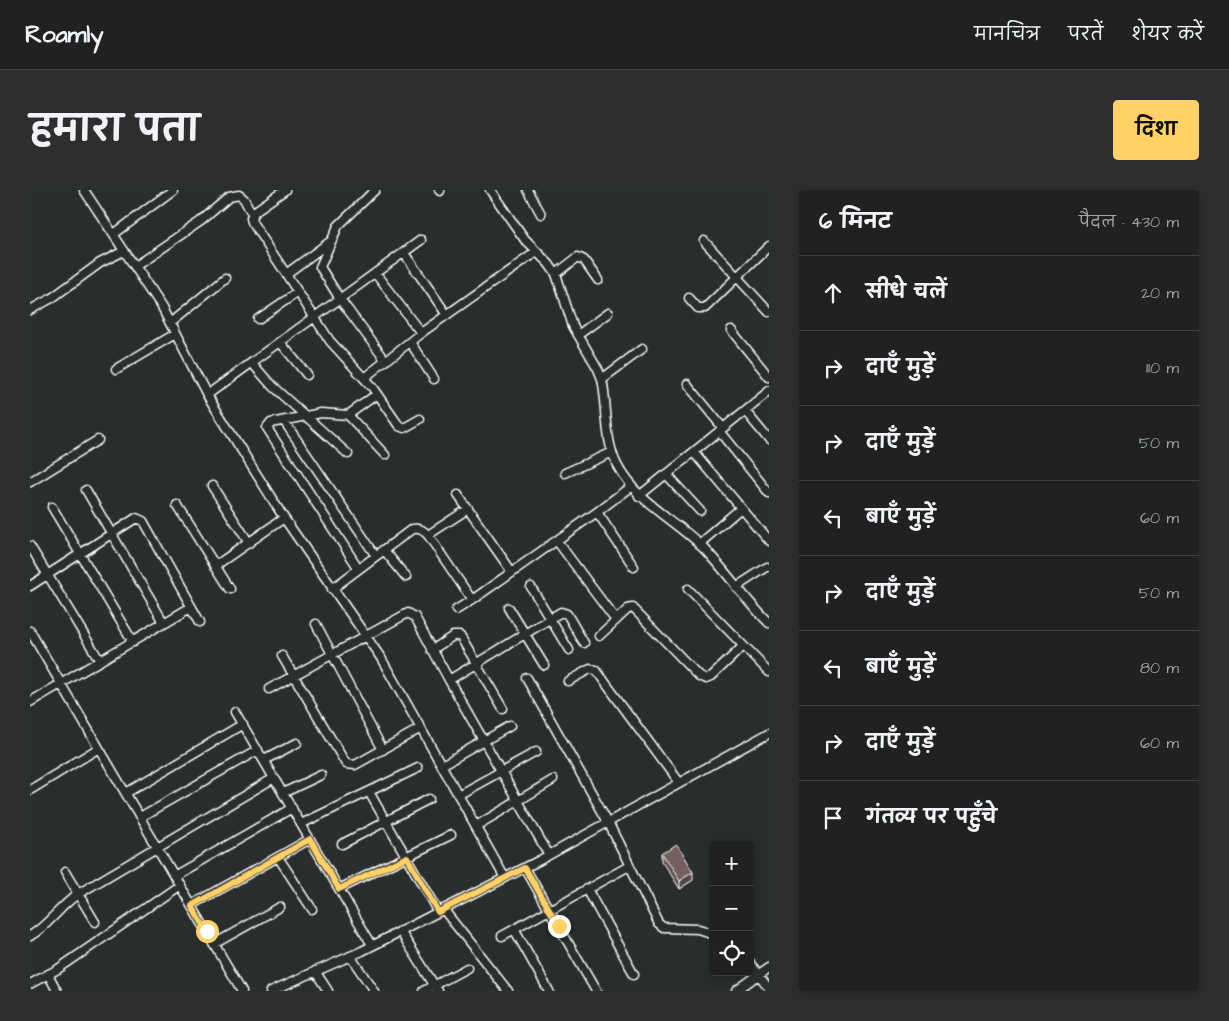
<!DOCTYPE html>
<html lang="hi">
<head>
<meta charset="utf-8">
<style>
	:root { --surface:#202222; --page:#2d2f2f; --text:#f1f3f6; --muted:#a2a4a5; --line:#3d3f40; --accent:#ffd166 }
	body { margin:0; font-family:"Architects Daughter","Playpen Sans Deva",sans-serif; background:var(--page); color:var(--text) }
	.controls { position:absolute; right:15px; bottom:15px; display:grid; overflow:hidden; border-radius:5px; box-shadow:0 2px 12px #0003 }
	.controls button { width:45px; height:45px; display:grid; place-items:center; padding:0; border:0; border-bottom:1px solid var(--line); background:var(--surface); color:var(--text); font:25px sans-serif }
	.stop { position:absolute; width:15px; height:15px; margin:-11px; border:4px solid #ffd166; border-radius:50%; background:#fff }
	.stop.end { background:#ffd166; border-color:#fff; box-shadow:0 1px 5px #0008 }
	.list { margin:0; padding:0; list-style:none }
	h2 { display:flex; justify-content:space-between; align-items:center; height:65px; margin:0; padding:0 20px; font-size:21px }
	h2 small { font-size:16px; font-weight:400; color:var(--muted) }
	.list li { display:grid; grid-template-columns:32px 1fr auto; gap:15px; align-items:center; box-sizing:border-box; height:75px; padding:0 20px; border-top:1px solid var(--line) }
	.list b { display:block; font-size:19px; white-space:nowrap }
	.list em { font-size:16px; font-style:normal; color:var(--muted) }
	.icon { flex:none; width:28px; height:28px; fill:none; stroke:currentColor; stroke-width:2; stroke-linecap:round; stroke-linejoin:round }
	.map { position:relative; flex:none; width:739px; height:801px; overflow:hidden; border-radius:5px }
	header { display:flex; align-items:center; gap:30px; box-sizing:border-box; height:70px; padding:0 25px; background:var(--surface); border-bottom:1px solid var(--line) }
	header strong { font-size:24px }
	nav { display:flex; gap:28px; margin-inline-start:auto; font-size:18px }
	.intro { display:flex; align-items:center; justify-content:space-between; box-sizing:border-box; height:120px; padding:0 30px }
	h1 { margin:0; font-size:35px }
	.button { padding:12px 22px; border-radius:5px; background:var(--accent); color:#111; font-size:18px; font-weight:700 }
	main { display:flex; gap:30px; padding:0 30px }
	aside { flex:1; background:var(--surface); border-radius:5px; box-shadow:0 2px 12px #0003 }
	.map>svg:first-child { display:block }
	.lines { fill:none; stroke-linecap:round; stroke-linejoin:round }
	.minor-casing { stroke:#fff; stroke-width:11 }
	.minor { stroke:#2a2d2e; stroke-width:8 }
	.wall { fill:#645352; stroke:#fff }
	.shaded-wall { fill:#514442; stroke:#fff }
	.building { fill:#74615f; stroke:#fff }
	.route { stroke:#ffd166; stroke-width:6 }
</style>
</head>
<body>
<header>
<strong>Roamly</strong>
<nav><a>मानचित्र</a><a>परतें</a><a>शेयर करें</a></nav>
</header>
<div class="intro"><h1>हमारा पता</h1><a class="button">दिशा</a></div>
<main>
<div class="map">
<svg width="739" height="801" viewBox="0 0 739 801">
	<rect width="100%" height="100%" fill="#2a2d2e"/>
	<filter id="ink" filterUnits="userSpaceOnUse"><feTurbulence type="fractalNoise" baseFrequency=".02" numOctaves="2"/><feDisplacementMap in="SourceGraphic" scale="10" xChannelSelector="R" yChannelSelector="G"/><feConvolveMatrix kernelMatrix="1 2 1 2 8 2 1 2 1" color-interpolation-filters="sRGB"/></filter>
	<g filter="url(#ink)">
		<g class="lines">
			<!-- minor casing -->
			<g class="minor-casing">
				<path id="minor" d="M 54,0 L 132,118 L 177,205 L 254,328 L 351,468 L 475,688
					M 255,0 L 225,21 L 221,28 L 222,32 L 300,151 L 342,197 L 369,236 L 374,238 L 390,229
					M 345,0 L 308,36 L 290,77 L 310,109 L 356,171
					M 409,0 L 410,1
					M 460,0 L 495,50 L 519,74 L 526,84 L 543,136 L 568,179 L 572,189 C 578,216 574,249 587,275 C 606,312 645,329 674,358 C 697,382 715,410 739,433
					M 498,0 L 511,24
					M 84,44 L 143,0
					M 674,51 L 739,122
					M 374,63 L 417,125
					M 105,76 L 171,31 L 199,7 L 209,5 L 214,9 L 222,24
					M 345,83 L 391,143
					M 256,84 L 301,51
					M 526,84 L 548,67 L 554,70 L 568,90
					M 659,108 L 668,118 L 675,118 L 739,56
					M 0,120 L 22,108 L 70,73 L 94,61
					M 228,129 L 268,102
					M 140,133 L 195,88
					M 701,140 L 739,187
					M 548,145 L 578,123
					M 250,152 L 277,185
					M 380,152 L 404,189
					M 222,173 L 242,196 L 318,264
					M 86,179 L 145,144
					M 334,188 L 391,143 L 506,62
					M 572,189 L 612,159
					M 657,194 L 693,238
					M 177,205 L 391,50
					M 715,221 L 739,250
					M 318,225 L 355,265
					M 254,231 L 346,366
					M 689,241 L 739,303
					M 664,262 L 739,351
					M 535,283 L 582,262
					M 636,284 L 670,321
					M 0,292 L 68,250
					M 182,296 L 219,353
					M 56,300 L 134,433
					M 428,305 L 482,382
					M 609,306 L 739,201
					M 147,315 L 200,399
					M 22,317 L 103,452
					M 567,322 L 604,377
					M 398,345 L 438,319
					M 527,351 L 586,430
					M 669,354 L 711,318
					M 0,356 L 70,471
					M 354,360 L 376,387
					M 185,376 L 254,328
					M 329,379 L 237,238 L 241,233 L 291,223 L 318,225 L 347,204
					M 0,396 L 106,328 L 113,331 L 170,432
					M 501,397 L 539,460
					M 706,397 L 737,377
					M 302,399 L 382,339 C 390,338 393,340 398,345 L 442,410 L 567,322 L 600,297
					M 658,399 L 739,482
					M 479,418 L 514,475
					M 426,420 L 442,410
					M 286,434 L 353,560
					M 0,441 L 212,801
					M 569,446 L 598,419 L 603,418 L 669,486 L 676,489 L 681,487 L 713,456
					M 402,460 L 423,446 L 430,446 L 473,519
					M 252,466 L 316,574 L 325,575 L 391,538
					M 497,488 L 578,632 L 629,734 L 634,738 L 668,739 L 683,744
					M 538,491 L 560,479 L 566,480 L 649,593
					M 239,499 L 378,423 L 385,427 L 419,490
					M 0,512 L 161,417
					M 205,522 L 342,755
					M 234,570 L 267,553
					M 412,575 L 480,536
					M 0,600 L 69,558
					M 339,602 L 408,722
					M 96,603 L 213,534
					M 253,603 L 291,585
					M 428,605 L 506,562
					M 110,627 L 228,560
					M 271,634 L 388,578
					M 446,636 L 523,590
					M 312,654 L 399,609
					M 519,665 L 419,490 L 531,422 L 537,424 L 554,453
					M 248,667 L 282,719
					M 495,678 L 566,801
					M 35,682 L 65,732
					M 144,686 L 262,618
					M 309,699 L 421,645
					M 557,699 L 604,784
					M 162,715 L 280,649
					M 413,719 L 478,801
					M 484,739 L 519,801
					M 370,741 L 408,801
					M 0,746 C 19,735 30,716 48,704 L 244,588
					M 472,746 L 599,676
					M 184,754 L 250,717
					M 320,766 L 344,801
					M 720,773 L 739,798
					M 285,781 L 298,801
					M 18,784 L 27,801
					M 0,794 L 28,779 L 150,695
					M 241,801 L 332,761 L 510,670 L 739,543
					M 394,801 L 437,778
					M 706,801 L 739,777"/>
			</g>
			<!-- minor -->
			<use href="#minor" class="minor"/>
		</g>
		<!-- wall -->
		<path class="wall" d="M 632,663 L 663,690 L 649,699 L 632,672 Z"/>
		<!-- shaded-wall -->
		<path class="shaded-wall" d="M 663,682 L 663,690 L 649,699 L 649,691 Z"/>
		<!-- building -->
		<path class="building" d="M 646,654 L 663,682 L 649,691 L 632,663 Z"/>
	</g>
	<g class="lines" filter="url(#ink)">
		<!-- route -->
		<path class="route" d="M 177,741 L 162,716 L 280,649 L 309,699 L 377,667 L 408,722 L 495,678 L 529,736"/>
	</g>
</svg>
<div class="controls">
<button>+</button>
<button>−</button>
<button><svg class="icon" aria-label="locate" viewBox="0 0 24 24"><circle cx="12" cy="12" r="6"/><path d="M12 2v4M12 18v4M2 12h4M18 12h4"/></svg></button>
</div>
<div class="stop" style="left:177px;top:741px"></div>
<div class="stop end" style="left:529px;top:736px"></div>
</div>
<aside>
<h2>6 मिनट<small>पैदल · 430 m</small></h2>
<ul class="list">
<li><svg class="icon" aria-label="ahead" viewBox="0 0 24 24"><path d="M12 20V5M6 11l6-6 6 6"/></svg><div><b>सीधे चलें</b></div><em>20 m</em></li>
<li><svg class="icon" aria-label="right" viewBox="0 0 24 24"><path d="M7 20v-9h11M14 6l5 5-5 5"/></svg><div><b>दाएँ मुड़ें</b></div><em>110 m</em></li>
<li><svg class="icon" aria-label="right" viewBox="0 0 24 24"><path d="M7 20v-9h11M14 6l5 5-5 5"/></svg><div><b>दाएँ मुड़ें</b></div><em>50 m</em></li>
<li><svg class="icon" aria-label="left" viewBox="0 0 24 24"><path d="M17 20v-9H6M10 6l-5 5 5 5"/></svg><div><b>बाएँ मुड़ें</b></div><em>60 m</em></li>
<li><svg class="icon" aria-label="right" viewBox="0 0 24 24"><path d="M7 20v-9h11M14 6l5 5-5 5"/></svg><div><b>दाएँ मुड़ें</b></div><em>50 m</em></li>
<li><svg class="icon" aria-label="left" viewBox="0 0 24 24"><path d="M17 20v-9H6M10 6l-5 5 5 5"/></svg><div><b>बाएँ मुड़ें</b></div><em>80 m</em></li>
<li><svg class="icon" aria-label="right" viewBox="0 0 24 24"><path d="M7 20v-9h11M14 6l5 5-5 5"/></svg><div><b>दाएँ मुड़ें</b></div><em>60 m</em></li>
<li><svg class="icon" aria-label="arrive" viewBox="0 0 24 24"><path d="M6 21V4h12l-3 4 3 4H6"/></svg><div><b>गंतव्य पर पहुँचे</b></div></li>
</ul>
</aside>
</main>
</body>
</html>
